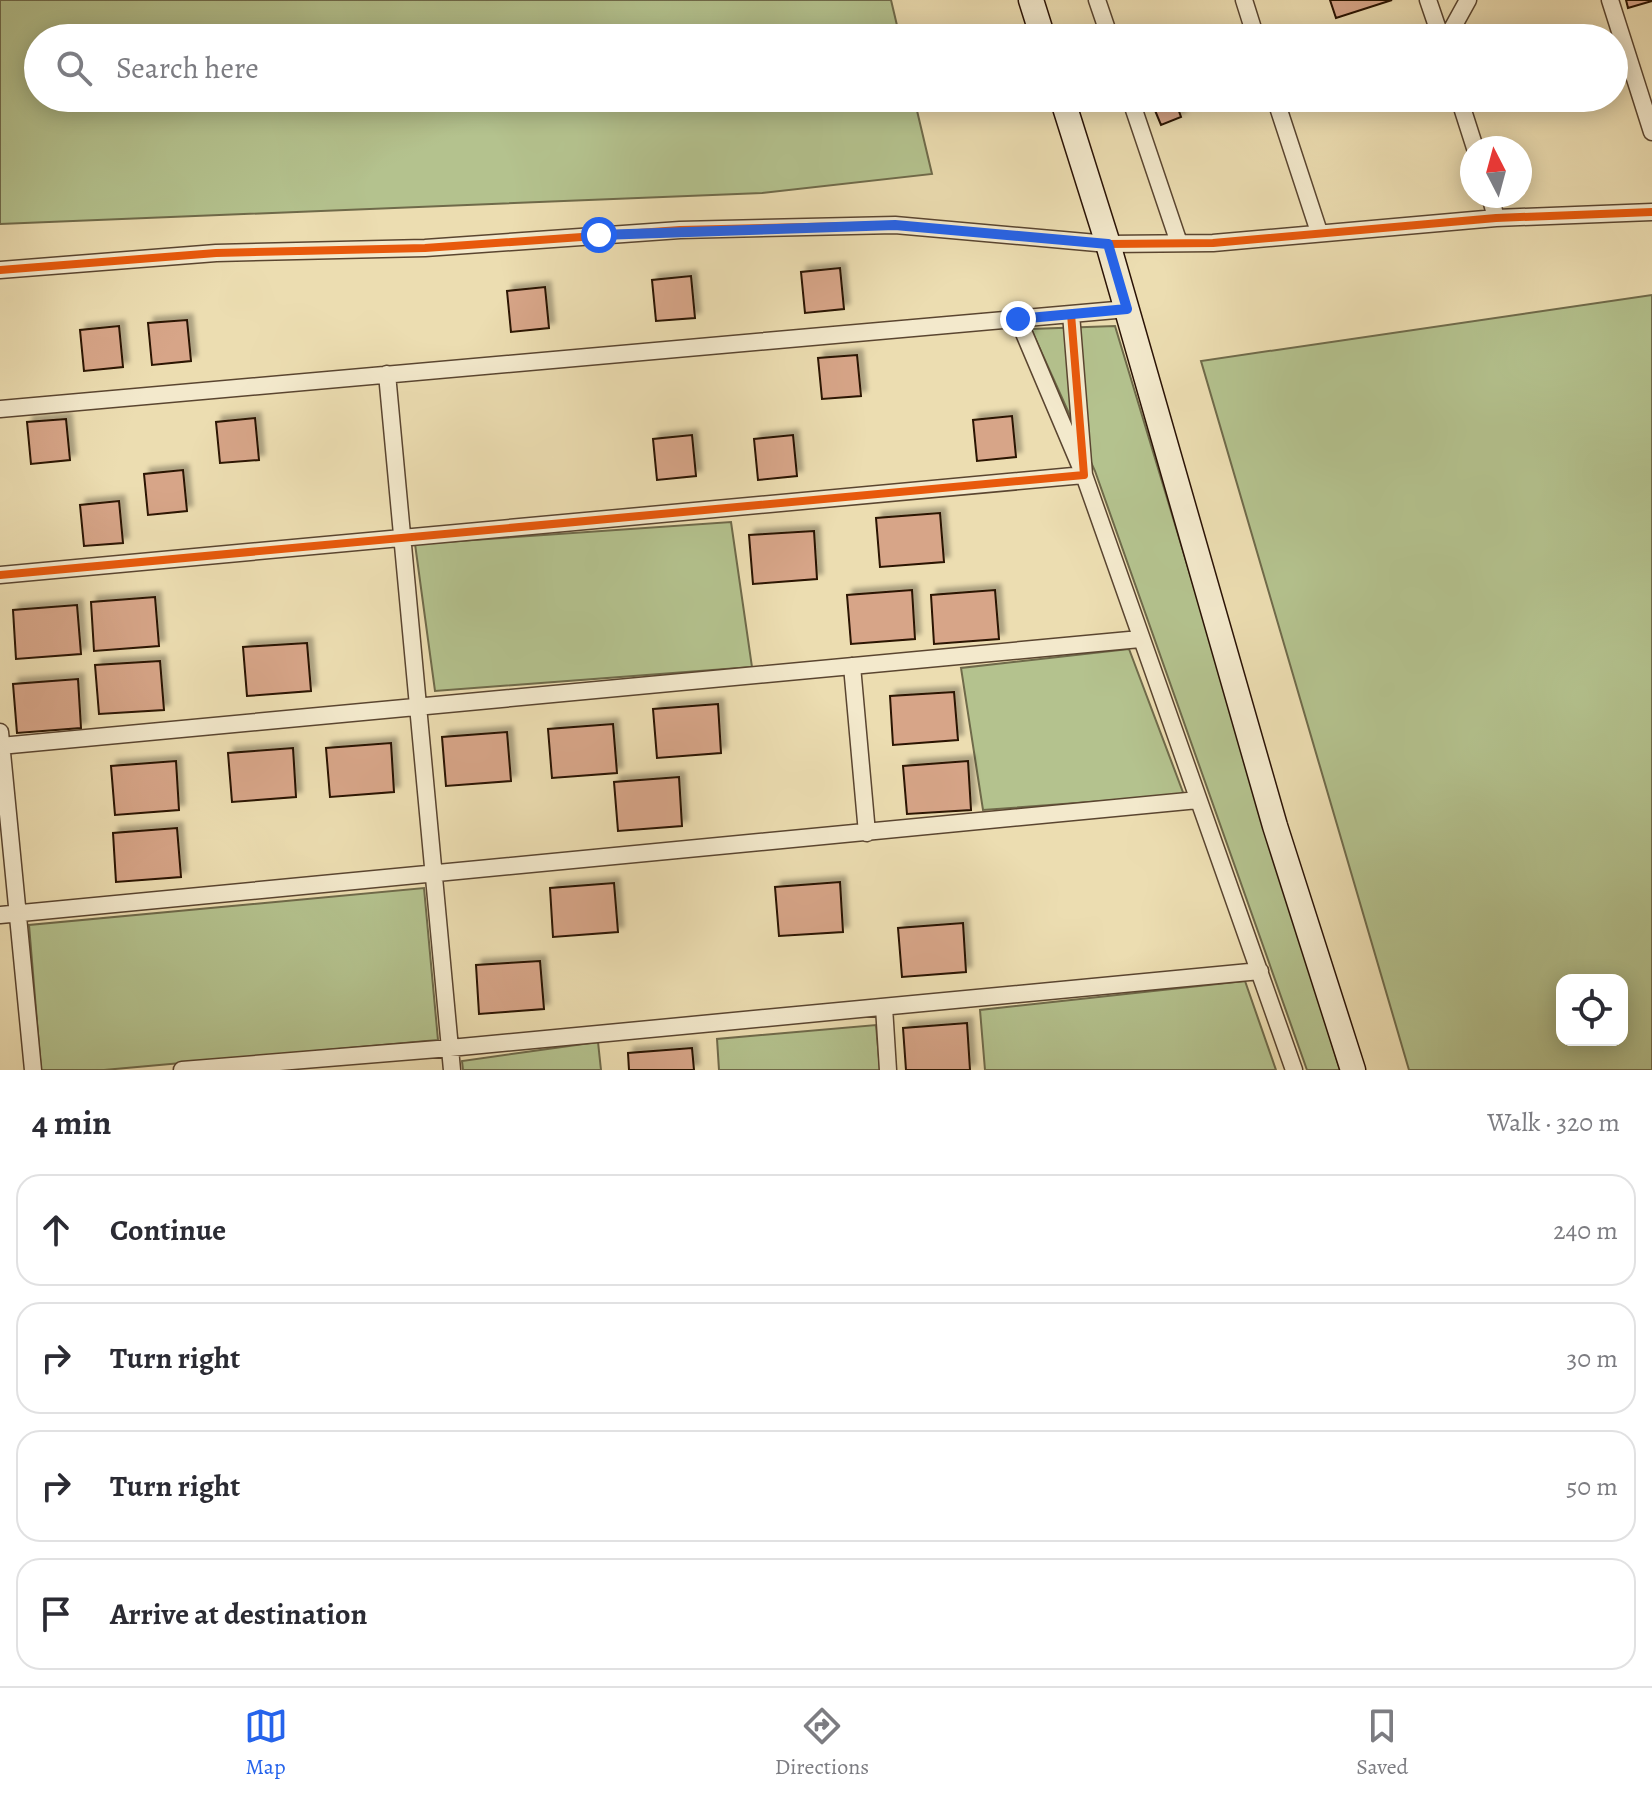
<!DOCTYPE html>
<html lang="en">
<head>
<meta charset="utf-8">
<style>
	:root { --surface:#fff; --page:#f2f2f3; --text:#2b2b33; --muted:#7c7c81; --line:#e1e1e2; --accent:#2563eb }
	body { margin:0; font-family:Alegreya,serif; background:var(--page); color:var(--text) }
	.controls { position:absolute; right:24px; bottom:24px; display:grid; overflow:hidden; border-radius:16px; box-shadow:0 4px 20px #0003 }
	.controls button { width:72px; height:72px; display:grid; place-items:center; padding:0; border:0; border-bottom:2px solid var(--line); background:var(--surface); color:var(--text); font:40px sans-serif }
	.compass { position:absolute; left:1460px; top:136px; width:72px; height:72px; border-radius:50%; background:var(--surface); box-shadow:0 4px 20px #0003; rotate:354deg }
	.stop { position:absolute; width:24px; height:24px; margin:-18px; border:6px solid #2563eb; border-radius:50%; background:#fff }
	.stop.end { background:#2563eb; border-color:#fff; box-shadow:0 2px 8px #0008 }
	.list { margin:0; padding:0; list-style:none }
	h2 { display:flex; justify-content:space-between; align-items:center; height:104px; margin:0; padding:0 32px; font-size:34px }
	h2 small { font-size:26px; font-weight:400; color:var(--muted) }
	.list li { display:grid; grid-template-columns:52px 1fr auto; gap:24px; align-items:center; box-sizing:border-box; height:112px; margin:0 16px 16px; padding:0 16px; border:2px solid var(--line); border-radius:24px }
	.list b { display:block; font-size:30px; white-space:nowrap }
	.list em { font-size:26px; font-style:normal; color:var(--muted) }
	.icon { flex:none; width:44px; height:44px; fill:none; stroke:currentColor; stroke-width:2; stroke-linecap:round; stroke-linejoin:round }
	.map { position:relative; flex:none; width:1652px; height:1070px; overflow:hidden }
	.search { position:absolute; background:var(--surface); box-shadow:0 4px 20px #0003; left:24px; right:24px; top:24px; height:88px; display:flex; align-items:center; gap:20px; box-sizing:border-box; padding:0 28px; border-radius:44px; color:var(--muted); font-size:30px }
	.sheet { height:616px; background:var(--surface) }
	nav { display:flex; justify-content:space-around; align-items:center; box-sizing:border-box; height:112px; border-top:2px solid var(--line); background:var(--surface); font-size:22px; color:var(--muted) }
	nav a { display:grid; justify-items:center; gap:4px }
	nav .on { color:var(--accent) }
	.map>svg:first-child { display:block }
	.green { fill:#b4c28e; stroke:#6f6a4a; stroke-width:2; fill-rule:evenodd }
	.building { fill:#d7a588; stroke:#2a1205; stroke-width:2; filter:url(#shadow) }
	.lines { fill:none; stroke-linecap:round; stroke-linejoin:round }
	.minor-casing { stroke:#5a4530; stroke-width:19 }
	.secondary-casing { stroke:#2a1205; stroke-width:27 }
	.minor { stroke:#f3e9cc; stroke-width:16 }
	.secondary { stroke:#f3e9cc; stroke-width:24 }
	.cycleway-casing { stroke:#f3e9cc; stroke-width:13 }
	.cycleway { stroke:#e8590c; stroke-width:8 }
	.route { stroke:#2563eb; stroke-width:10 }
</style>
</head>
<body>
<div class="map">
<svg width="1652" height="1070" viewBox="0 0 1652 1070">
	<defs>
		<filter id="shadow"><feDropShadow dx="5.5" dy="-5.5" stdDeviation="2" flood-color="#0004"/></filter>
	</defs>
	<rect width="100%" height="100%" fill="#ecddb1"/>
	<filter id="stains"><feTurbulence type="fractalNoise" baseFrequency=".0025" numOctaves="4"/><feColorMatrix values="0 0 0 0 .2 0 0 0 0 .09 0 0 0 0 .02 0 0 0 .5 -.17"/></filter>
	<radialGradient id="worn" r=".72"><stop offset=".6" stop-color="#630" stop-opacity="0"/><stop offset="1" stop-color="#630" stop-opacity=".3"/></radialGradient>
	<!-- green -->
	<path class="green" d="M 0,0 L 891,0 L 900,38 L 38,38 L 38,98 L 914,98 L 932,174 L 762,193 L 0,224 Z
		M 1652,295 L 1652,1070 L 1409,1070 L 1201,361 ZM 1562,980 L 1622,980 L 1622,1040 L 1562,1040 Z
		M 1115,326 L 1340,1070 L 1307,1070 L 1095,471 L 1031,329 Z
		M 731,522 L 752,667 L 435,691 L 415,544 Z
		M 1129,649 L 1184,795 L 983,810 L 961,668 Z
		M 424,888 L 438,1040 L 104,1070 L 41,1070 L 29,925 Z
		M 1245,981 L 1276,1070 L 985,1070 L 980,1010 Z
		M 876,1025 L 880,1070 L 719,1070 L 717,1039 Z
		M 598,1042 L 601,1070 L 463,1070 L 462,1061 Z"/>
	<!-- building -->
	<path class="building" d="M 1330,0 L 1392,0 L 1336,18 Z
		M 1626,0 L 1652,0 L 1652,1 L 1628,8 Z
		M 1175,100 L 1181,117 L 1161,125 L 1154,108 Z
		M 840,268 L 844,309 L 805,313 L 801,272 Z
		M 691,276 L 695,318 L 656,321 L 652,280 Z
		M 545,287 L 549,328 L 511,332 L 507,291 Z
		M 187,320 L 191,361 L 152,365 L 148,323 Z
		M 119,326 L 123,367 L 84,371 L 80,330 Z
		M 857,355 L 861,396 L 822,399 L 818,358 Z
		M 1012,416 L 1016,457 L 977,461 L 973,420 Z
		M 255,418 L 259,460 L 220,463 L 216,422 Z
		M 66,419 L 70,460 L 31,464 L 27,422 Z
		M 692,435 L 696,476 L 657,480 L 653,439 Z
		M 793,435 L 797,476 L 758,480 L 754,439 Z
		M 183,470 L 187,511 L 148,515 L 144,474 Z
		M 119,501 L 123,543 L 84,546 L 80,505 Z
		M 940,513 L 944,562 L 880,567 L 876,518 Z
		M 814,531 L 817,579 L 753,584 L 749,535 Z
		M 912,590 L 915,639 L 851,644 L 847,595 Z
		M 995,590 L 999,639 L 934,644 L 931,595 Z
		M 155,597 L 159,646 L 94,651 L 91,602 Z
		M 77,605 L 81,654 L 16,659 L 13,610 Z
		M 307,643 L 311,691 L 247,696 L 243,647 Z
		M 160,661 L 164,710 L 99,714 L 95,665 Z
		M 78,679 L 81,728 L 17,733 L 13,684 Z
		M 954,692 L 958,740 L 893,745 L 890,696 Z
		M 718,704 L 721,753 L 657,758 L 653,709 Z
		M 613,724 L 617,773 L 552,778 L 548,729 Z
		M 507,732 L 511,781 L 446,786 L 442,737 Z
		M 391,743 L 394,792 L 330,797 L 326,748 Z
		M 293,748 L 296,797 L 232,802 L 228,753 Z
		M 176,761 L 179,810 L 115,815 L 111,766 Z
		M 968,761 L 971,810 L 907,814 L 903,766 Z
		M 679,777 L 682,826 L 618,831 L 614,782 Z
		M 177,828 L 181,877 L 116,882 L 113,833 Z
		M 840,882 L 843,932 L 779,936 L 775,887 Z
		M 614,883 L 618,932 L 553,937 L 550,888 Z
		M 963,923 L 966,972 L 902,977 L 898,928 Z
		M 540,961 L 544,1009 L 479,1014 L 476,965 Z
		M 967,1023 L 970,1070 L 906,1070 L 903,1028 Z
		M 692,1048 L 694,1070 L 629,1070 L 628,1053 Z"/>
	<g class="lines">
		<!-- minor casing -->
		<g class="minor-casing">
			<path id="minor" d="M 1097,0 L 1110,38
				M 1244,0 L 1256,38
				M 1428,0 L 1441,38
				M 1610,0 L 1652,132
				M 1447,38 L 1468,0
				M 1130,98 L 1179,243
				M 1275,98 L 1319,232
				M 1459,98 L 1475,148
				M 1490,196 L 1496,218
				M 0,270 L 216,253 L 425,248 L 680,230 L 895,225 L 1108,244 L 1213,243 L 1496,218 L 1652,212
				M 1018,319 L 1084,475 L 1294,1070
				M 387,374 L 452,1070
				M 0,409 L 1127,309
				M 0,575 L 1084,475 L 1071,314
				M 852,666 L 867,833
				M 0,732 L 33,1070
				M 0,746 L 1140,639
				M 0,915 L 1198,800
				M 884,1007 L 888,1070
				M 182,1070 L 450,1048 L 1260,971"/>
		</g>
		<!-- secondary casing -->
		<g class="secondary-casing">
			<path id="secondary" d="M 1031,0 L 1043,38
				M 1062,98 L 1108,244 L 1275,826 L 1353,1070"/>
		</g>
		<!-- minor -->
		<use href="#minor" class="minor"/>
		<!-- secondary -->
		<use href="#secondary" class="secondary"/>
		<!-- cycleway casing -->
		<g class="cycleway-casing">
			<path id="cycleway" d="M 0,270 L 216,253 L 425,248 L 680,230 L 895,225 L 1108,244 L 1213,243 L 1496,218 L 1652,212
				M 0,575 L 1084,475 L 1071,314"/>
		</g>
		<!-- cycleway -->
		<use href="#cycleway" class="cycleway"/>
	</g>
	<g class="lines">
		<!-- route -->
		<path class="route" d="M 599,235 L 895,225 L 1108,244 L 1127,309 L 1018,319"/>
	</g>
	<rect width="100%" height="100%" filter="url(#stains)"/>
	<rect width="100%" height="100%" fill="url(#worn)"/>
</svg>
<div class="controls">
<button><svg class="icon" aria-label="locate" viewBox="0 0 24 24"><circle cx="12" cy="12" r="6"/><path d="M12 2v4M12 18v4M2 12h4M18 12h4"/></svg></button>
</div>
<svg class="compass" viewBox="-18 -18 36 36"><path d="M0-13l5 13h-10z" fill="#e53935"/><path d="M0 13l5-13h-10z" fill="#7c7c81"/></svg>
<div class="stop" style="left:599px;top:235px"></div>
<div class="stop end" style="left:1018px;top:319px"></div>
<div class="search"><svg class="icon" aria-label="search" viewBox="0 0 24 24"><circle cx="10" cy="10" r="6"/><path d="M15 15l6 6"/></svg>Search here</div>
</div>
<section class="sheet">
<h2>4 min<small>Walk · 320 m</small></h2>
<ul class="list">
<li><svg class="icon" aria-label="ahead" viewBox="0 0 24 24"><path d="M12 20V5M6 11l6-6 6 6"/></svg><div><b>Continue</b></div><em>240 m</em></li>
<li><svg class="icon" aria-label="right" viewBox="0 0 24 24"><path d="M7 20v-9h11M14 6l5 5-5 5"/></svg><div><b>Turn right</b></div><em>30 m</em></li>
<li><svg class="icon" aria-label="right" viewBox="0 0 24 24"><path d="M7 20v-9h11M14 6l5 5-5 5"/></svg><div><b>Turn right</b></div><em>50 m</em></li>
<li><svg class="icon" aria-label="arrive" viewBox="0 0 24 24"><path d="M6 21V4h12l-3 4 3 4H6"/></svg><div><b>Arrive at destination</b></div></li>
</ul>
</section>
<nav>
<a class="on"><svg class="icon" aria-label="map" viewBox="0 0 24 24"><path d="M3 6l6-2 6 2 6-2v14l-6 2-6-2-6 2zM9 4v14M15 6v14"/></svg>Map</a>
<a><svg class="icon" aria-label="directions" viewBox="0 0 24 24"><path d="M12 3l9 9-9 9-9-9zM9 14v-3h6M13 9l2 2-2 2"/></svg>Directions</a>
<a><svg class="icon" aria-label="saved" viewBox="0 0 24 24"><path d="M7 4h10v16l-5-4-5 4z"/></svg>Saved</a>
</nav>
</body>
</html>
